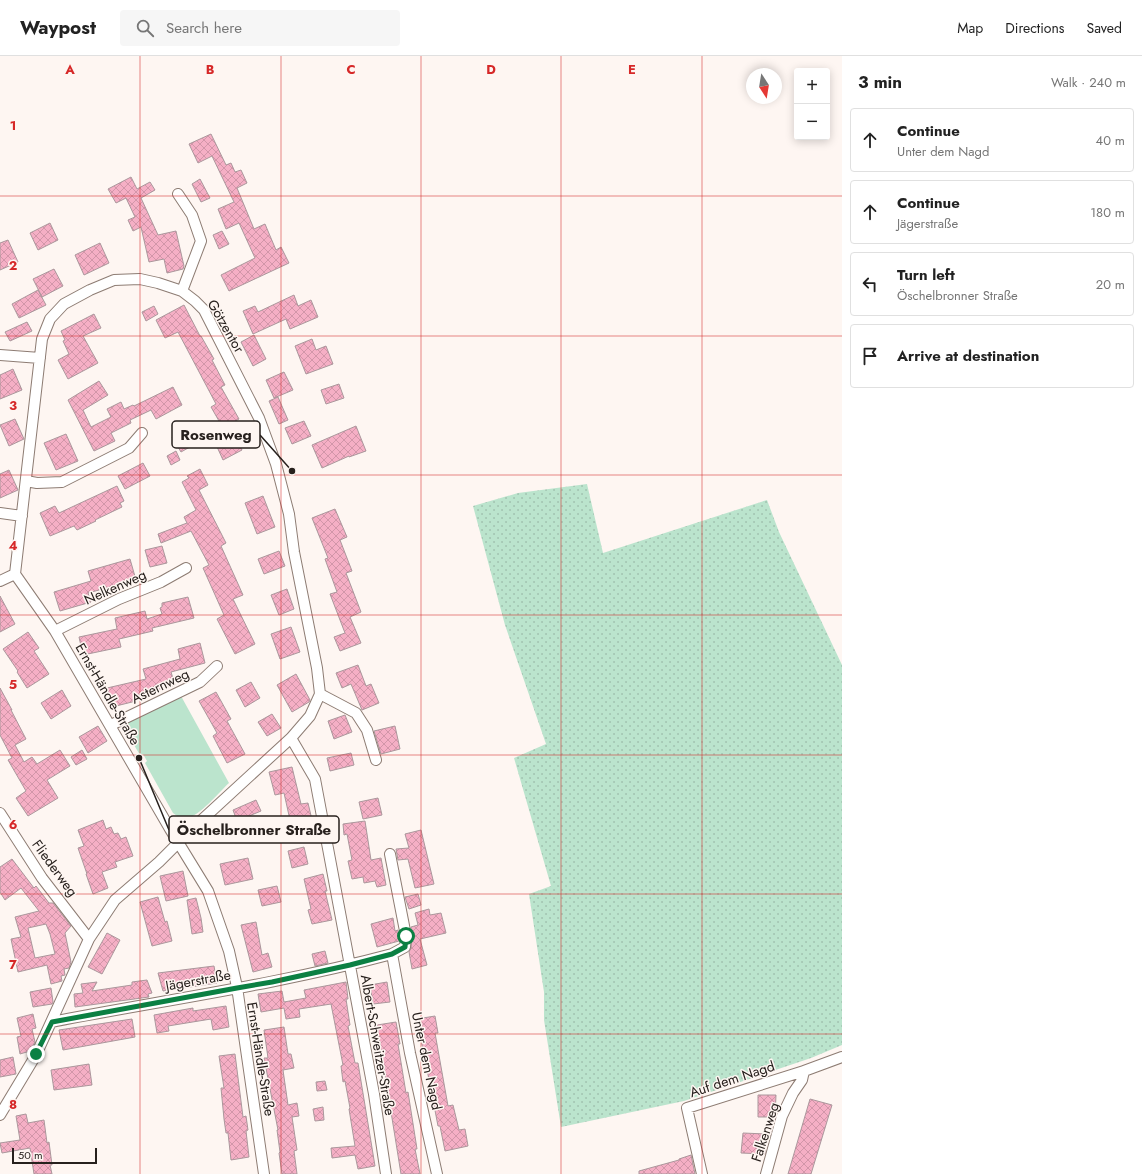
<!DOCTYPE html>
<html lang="en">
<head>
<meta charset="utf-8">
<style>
	:root { --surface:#fff; --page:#f6f6f6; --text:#222; --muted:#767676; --line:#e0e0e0 }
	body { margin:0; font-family:Jost,sans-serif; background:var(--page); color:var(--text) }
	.controls { position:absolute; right:12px; top:12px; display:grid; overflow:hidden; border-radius:4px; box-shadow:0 2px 10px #0003 }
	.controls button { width:36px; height:36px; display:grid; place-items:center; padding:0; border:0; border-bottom:1px solid var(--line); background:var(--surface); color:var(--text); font:20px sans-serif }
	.compass { position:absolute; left:746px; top:12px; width:36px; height:36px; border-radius:50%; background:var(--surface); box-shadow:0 2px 10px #0003; rotate:168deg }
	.scale { position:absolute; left:12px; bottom:10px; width:85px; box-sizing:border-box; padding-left:4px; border:2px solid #27201d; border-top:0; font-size:11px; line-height:14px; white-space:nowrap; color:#27201d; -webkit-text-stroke:3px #fef6f2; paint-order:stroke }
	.stop { position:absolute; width:12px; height:12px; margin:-9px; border:3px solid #0b8043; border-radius:50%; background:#fff }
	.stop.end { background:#0b8043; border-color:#fff; box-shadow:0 1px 4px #0008 }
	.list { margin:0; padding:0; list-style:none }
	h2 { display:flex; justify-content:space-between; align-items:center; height:52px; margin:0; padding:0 16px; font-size:17px }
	h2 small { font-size:13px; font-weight:400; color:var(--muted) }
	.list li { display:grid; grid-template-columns:26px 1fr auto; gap:12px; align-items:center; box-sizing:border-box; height:64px; margin:0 8px 8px; padding:0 8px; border:1px solid var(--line); border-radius:4px }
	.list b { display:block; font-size:15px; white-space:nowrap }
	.list p { margin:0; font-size:13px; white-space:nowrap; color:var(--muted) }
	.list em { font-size:13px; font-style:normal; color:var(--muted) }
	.icon { flex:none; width:22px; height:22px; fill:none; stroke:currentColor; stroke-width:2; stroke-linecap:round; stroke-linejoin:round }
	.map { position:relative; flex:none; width:842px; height:1118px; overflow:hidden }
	header { display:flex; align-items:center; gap:24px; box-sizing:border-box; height:56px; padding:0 20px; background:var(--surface); border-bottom:1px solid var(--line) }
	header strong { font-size:19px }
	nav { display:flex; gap:22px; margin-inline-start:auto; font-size:14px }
	.search { width:280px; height:36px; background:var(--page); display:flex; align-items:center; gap:10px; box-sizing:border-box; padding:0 14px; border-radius:4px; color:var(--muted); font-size:15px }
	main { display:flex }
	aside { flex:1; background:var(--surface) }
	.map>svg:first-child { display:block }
	.grass { fill:url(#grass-dots) }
	.green { fill:#bbe4cd }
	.building { fill:url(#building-cross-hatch); stroke:#ab979c; fill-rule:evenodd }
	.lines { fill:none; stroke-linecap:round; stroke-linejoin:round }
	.street-casing { stroke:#8d7c73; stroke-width:12 }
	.street { stroke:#fff; stroke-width:10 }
	.route { stroke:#0b8043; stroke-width:5 }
	.grid { fill:none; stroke:#d62828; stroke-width:1; stroke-opacity:0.55 }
	.labels { text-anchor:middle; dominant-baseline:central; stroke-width:3; stroke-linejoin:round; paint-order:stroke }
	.street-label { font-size:14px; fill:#27201d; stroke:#fef6f2 }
	.grid-label { font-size:13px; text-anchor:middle; font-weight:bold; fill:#d62828; stroke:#fef6f2; stroke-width:3; stroke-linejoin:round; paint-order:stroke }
	.leader { fill:none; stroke:#27201d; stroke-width:1.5 }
	.callout-dot { fill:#27201d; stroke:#fef6f2; stroke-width:1.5 }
	.callout { fill:#fef6f2; stroke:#27201d; stroke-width:1.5 }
	.callout-label { font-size:15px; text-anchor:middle; font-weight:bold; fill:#27201d }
</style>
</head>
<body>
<header>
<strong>Waypost</strong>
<div class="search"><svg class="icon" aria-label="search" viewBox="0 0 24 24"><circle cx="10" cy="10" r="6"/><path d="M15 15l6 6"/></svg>Search here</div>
<nav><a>Map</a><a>Directions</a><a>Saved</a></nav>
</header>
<main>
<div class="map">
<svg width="842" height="1118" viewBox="0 0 842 1118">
	<defs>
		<pattern id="grass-dots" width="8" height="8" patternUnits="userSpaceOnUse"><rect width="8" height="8" fill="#bbe4cd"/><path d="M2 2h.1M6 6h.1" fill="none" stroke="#a1c3b0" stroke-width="1.8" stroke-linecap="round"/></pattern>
		<pattern id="building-cross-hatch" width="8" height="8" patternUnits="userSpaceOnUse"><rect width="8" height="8" fill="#f5afc5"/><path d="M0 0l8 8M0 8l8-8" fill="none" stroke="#d296a9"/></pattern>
	</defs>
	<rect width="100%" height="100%" fill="#fef6f2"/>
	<!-- grass -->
	<path class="grass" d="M 587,428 L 603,497 L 767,444 L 779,476 L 842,609 L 842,989 L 811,1002 L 684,1045 L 561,1071 L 544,964 L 544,936 L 529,838 L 551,830 L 514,702 L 546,688 L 505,569 L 473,450 L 518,437 Z"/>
	<!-- green -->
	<path class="green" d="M 181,640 L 229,727 C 219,736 200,760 187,762 C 182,763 177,760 173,757 L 145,707 L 147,705 L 143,698 L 140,699 L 131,684 L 126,673 L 129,666 Z"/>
	<!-- building -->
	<path class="building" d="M 211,78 L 226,109 L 231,107 L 235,116 L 241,114 L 247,127 L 237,132 L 254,173 L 265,168 L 276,194 L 281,191 L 289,207 L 229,235 L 221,219 L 255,202 L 239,167 L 226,173 L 218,153 L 234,146 L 212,100 L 198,107 L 189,88 Z
		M 131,121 L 137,133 L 150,126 L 155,134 L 141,142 L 158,179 L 176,175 L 184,210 L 183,213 L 167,217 L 164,203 L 149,206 L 141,171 L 133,175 L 128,164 L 135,161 L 126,142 L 116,147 L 108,133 Z
		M 200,123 L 210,142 L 201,146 L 192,128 Z
		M 50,167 L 58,184 L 38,194 L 30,177 Z
		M 222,175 L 229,188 L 219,193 L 213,179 Z
		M 8,184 L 18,206 L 0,214 L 0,187 Z
		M 100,187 L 109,207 L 84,219 L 75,199 Z
		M 54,213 L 63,230 L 42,241 L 33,223 Z
		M 38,234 L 46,249 L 19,262 L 12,248 Z
		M 294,239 L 298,250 L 311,244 L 318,261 L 290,273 L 286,263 L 253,278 L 243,255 L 255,250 L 258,256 Z
		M 184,249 L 200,280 L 201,280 L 214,303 L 212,304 L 225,329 L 221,331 L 239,363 L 223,372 L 211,351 L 216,348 L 178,276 L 165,282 L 156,264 Z
		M 154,250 L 158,258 L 146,265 L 142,256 Z
		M 94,258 L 101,272 L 83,280 L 98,307 L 68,323 L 58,304 L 69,298 L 63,285 L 65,284 L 61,275 Z
		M 27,266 L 32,275 L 10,285 L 5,276 Z
		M 254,279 L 266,303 L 253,310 L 241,286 Z
		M 312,283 L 316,294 L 326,290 L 333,308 L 306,318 L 295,290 Z
		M 13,313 L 22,334 L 0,343 L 0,319 Z
		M 284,316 L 293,334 L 274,342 L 266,324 Z
		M 99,325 L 108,339 L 83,354 L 91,371 L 111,361 L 107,353 L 121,346 L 124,353 L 133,349 L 134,350 L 173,331 L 182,349 L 156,363 L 151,354 L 130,364 L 131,367 L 111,377 L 115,385 L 94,395 L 68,344 Z
		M 339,328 L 344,342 L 326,348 L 321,334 Z
		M 278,341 L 288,364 L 279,368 L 269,345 Z
		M 15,363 L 24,383 L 9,390 L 0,369 Z
		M 304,365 L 311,380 L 292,388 L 285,372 Z
		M 195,368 L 204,383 L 181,396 L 172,381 Z
		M 356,370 L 366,395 L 349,401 L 349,400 L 322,412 L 312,389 Z
		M 231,373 L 242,394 L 223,404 L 213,382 Z
		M 66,378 L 78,405 L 56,414 L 44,387 Z
		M 176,395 L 180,404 L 171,409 L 167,400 Z
		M 143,407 L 150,420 L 125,433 L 118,420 Z
		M 200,413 L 208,429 L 199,434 L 226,487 L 221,490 L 243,539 L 233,543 L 255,588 L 235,598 L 217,563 L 224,559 L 203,512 L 209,509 L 191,475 L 161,487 L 158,478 L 187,467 L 184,461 L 196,454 L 182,426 L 189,422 L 187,420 Z
		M 9,414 L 18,434 L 0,442 L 0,418 Z
		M 117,430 L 124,445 L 120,447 L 122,451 L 95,464 L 96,465 L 77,474 L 74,470 L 50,480 L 40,457 L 55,450 L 59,457 Z
		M 263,440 L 275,471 L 257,478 L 245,447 Z
		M 335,453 L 347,481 L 340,484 L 352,515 L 346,517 L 361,556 L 350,561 L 361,587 L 340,595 L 334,581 L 345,577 L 330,538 L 337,536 L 325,503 L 328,502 L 312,462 Z
		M 162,490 L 167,507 L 150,511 L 145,494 Z
		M 279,495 L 285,510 L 264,518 L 258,503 Z
		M 130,503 L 136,524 L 88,537 L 91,546 L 60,555 L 54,536 L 91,525 L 88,515 Z
		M 287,533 L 294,553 L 279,559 L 271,539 Z
		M 0,540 L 15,568 L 0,576 Z
		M 188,541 L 194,562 L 152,572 L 153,575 L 119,583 L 121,591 L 83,599 L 79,581 L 117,573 L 115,562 L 145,555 L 147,563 L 162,558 L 160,552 L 162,551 L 162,547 Z
		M 291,571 L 300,596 L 280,603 L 271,578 Z
		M 28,576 L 39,592 L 34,595 L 49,618 L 27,632 L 17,616 L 18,615 L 3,593 Z
		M 200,587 L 205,607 L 171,616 L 175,629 L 135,640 L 136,645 L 112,651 L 107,632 L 146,623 L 143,613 L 180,603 L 178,593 Z
		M 358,609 L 366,630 L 371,628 L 379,647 L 362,654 L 351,628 L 342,632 L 336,617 Z
		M 296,618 L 310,644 L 309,646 L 292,656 L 277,629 Z
		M 251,626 L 260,642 L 245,651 L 236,634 Z
		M 0,632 L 12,654 L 11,654 L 26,683 L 15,689 L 24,706 L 32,701 L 37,708 L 60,694 L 70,710 L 47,724 L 58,742 L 28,760 L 16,742 L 26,735 L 8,704 L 12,702 L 0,679 Z
		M 62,634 L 71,650 L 51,663 L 41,647 Z
		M 216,636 L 231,663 L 227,665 L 245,698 L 227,707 L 213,680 L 217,677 L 199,645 Z
		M 272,658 L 281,672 L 267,680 L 258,666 Z
		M 345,659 L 352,676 L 334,683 L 328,665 Z
		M 98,670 L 107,685 L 88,697 L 79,681 Z
		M 395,670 L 400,693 L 381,698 L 374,675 Z
		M 82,694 L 87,703 L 76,709 L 71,701 Z
		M 351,697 L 354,709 L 330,715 L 327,702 Z
		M 292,711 L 301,748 L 308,747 L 313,768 L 292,773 L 284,737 L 275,739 L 269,716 Z
		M 378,742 L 382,759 L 363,763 L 359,746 Z
		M 256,744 L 261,755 L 237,765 L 233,754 Z
		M 103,764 L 106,773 L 111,771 L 114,778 L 118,777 L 121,783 L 126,781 L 133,800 L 115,806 L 117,811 L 102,816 L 108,832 L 93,838 L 86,818 L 87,818 L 78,792 L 84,790 L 78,774 Z
		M 365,765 L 371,804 L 381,802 L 386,829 L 377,831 L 375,825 L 364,827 L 363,821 L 352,823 L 348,805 L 352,804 L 347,778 L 344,779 L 343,768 Z
		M 421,774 L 434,828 L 415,832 L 408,803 L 398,804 L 396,793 L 409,792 L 405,778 Z
		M 304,791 L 308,808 L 292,812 L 288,795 Z
		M 248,802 L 253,823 L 225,829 L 220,808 Z
		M 12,803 L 34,832 L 36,830 L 49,847 L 53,847 L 71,870 L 65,877 L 71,906 L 69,912 L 64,913 L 65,919 L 61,920 L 62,925 L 51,928 L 47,909 L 18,916 L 11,883 L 21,881 L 15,861 L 39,855 L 21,832 L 5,844 L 0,836 L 0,811 ZM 46,868 L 50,878 L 55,898 L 35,902 L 28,872 Z
		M 183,815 L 188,840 L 166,845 L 160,820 Z
		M 323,818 L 327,835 L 325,835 L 332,864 L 312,868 L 308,854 L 311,853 L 304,823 Z
		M 277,830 L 281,846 L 262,850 L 258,834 Z
		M 418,838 L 421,849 L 409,853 L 405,841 Z
		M 158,841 L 165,866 L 167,865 L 172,885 L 152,890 L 140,846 Z
		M 196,842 L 201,862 L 203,876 L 192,878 L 187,844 Z
		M 429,853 L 430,859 L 441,857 L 446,877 L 420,883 L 427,909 L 412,913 L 409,896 L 411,892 L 412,881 L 411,871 L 418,869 L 415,857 Z
		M 393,862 L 395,875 L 398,874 L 399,885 L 377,891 L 371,868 Z
		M 256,866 L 262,899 L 268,897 L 272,911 L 253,916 L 241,869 Z
		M 107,877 L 120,884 L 102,918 L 88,911 Z
		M 325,895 L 328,907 L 315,910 L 312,898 Z
		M 214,910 L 217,927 L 163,935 L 158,917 Z
		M 147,924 L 152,937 L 148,938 L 149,941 L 75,951 L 74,938 L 83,937 L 81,928 L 97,926 L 92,935 L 132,929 L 132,926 Z
		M 346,926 L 348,943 L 346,943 L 350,969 L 348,970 L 355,1007 L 358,1007 L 375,1110 L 358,1113 L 355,1099 L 332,1102 L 331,1092 L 355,1090 L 349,1053 L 350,1052 L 345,1025 L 343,1026 L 341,1010 L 343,1009 L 331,948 L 299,953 L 300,961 L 286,963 L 284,952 L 261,956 L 258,938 L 282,935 L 284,946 L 306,942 L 304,934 Z
		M 387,926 L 390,946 L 373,948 L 370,929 Z
		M 51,932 L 53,946 L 52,948 L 33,951 L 30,936 Z
		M 226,950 L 229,971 L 213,974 L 211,963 L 168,970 L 169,975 L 157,977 L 154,959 L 193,952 L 193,955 Z
		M 33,958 L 36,972 L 32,973 L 35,986 L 30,995 L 20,998 L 17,981 L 21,980 L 17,962 Z
		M 435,960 L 438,977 L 435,977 L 448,1050 L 453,1049 L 459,1074 L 465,1073 L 468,1090 L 445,1095 L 440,1070 L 438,1070 L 433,1044 L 417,963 Z
		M 132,963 L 135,981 L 63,994 L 59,974 Z
		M 396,966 L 400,988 L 398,988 L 406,1037 L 408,1036 L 417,1093 L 415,1093 L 420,1118 L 401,1118 L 377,969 Z
		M 284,971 L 288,998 L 291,998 L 294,1012 L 283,1014 L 288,1049 L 297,1047 L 299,1060 L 292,1061 L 297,1094 L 294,1095 L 297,1118 L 282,1118 L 279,1097 L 280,1096 L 277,1074 L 278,1074 L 264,1002 L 268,1002 L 264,974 Z
		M 235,998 L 243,1061 L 246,1060 L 248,1074 L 246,1075 L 249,1101 L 231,1104 L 228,1077 L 226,1077 L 224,1063 L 221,1032 L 224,1032 L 219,1000 Z
		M 13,1001 L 16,1018 L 0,1021 L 0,1004 Z
		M 89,1008 L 92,1029 L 54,1034 L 51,1014 Z
		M 325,1025 L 327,1034 L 317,1035 L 316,1026 Z
		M 758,1039 L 776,1039 L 775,1061 L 758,1061 Z
		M 810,1043 L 832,1049 L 811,1118 L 788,1118 Z
		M 323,1051 L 324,1064 L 315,1065 L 313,1053 Z
		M 26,1058 L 28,1067 L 44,1064 L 47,1087 L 49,1086 L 52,1109 L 50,1109 L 52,1118 L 34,1118 L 30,1092 L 2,1097 L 0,1087 L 20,1084 L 16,1060 Z
		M 743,1077 L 766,1078 L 765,1098 L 741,1097 Z
		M 691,1099 L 695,1118 L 639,1118 L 639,1115 L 679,1104 L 679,1103 Z"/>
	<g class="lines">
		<!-- street casing -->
		<g class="street-casing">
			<path id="street" d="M 178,138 L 192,159 L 201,185 L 182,235
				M 0,299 L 40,302
				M 26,425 L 37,427 L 62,426 L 129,392 L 142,377
				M 0,457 L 22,460
				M 15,518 L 55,575 L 170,773 L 208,835 L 229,895 L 237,931 L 264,1118
				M 0,525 L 15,518
				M 55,575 L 119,543 L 161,526 L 186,512
				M 320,638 L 356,657 L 367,674 L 376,704
				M 111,669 L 200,626 L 217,610
				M 291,682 L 315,723 L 374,1038 L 386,1118
				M 0,757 L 42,822 L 89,883
				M 390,798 L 406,880 L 405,891 L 392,898
				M 51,966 C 165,944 280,928 392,898 L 410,997 L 437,1118
				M 0,1059 L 36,999 L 89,883 L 115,844 L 159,806 L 193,772 L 291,682 L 310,660 L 320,638 L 317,612 L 294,496 L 289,458 L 276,408 L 259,362 L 204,254 L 195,245 L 182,235 L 158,227 L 140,223 L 114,224 L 90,234 L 64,248 L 50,263 L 42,283 L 15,518
				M 702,1118 L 687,1052 L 804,1015
				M 766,1118 L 782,1060 L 793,1037 L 802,1024 L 804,1015 L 842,1001"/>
		</g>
		<!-- street -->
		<use href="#street" class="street"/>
	</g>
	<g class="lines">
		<!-- route -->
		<path class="route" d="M 36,998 L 52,966 L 237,932 L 272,926 L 350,909 L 392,898 L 405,891 L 406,880"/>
	</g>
	<!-- grid -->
	<path class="grid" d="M 140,0 L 140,1118M 281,0 L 281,1118M 421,0 L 421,1118M 561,0 L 561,1118M 702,0 L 702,1118M 0,140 L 842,140M 0,280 L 842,280M 0,419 L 842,419M 0,559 L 842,559M 0,699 L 842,699M 0,838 L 842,838M 0,978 L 842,978"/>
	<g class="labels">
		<!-- street labels -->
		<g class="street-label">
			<text transform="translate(226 270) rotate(60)">Götzentor</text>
			<text transform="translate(115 531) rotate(-24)">Nelkenweg</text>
			<text transform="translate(160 630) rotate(-26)">Asternweg</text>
			<text transform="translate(108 638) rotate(60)">Ernst-Händle-Straße</text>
			<text transform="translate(55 812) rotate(54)">Fliederweg</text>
			<text transform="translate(198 924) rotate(-10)">Jägerstraße</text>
			<text transform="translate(378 989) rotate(80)">Albert-Schweitzer-Straße</text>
			<text transform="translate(261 1003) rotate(81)">Ernst-Händle-Straße</text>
			<text transform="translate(427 1005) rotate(78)">Unter dem Nagd</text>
			<text transform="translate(732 1023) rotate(-18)">Auf dem Nagd</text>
			<text transform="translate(765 1076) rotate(-72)">Falkenweg</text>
		</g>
	</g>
	<g class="grid-label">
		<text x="70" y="18">A</text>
		<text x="210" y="18">B</text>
		<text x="351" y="18">C</text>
		<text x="491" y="18">D</text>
		<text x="632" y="18">E</text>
		<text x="13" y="74">1</text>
		<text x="13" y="214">2</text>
		<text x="13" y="354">3</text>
		<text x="13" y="494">4</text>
		<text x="13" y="633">5</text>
		<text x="13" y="773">6</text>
		<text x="13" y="913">7</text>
		<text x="13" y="1053">8</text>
	</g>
	<!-- callouts -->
	<path class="leader" d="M292 415L260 379M139 702L169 774"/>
	<g class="callout-dot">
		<circle cx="292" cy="415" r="4"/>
		<circle cx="139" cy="702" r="4"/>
	</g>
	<g class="callout">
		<rect x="172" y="365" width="88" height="27" rx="4"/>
		<rect x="169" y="760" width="170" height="27" rx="4"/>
	</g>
	<g class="callout-label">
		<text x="216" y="384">Rosenweg</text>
		<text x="254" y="779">Öschelbronner Straße</text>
	</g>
</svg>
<div class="controls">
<button>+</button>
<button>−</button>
</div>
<svg class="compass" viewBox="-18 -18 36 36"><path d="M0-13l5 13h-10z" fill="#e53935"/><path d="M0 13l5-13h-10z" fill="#767676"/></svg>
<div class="scale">50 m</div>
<div class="stop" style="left:406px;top:880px"></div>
<div class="stop end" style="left:36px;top:998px"></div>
</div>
<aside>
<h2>3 min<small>Walk · 240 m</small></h2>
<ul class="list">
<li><svg class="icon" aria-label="ahead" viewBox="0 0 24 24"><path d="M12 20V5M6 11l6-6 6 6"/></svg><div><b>Continue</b><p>Unter dem Nagd</p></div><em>40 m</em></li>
<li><svg class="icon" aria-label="ahead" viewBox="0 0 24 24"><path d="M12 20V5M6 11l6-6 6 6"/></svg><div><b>Continue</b><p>Jägerstraße</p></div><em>180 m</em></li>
<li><svg class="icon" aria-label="left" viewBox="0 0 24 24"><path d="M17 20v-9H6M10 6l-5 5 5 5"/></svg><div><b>Turn left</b><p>Öschelbronner Straße</p></div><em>20 m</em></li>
<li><svg class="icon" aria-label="arrive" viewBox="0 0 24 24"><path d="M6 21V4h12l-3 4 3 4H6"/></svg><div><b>Arrive at destination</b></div></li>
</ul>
</aside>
</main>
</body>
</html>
